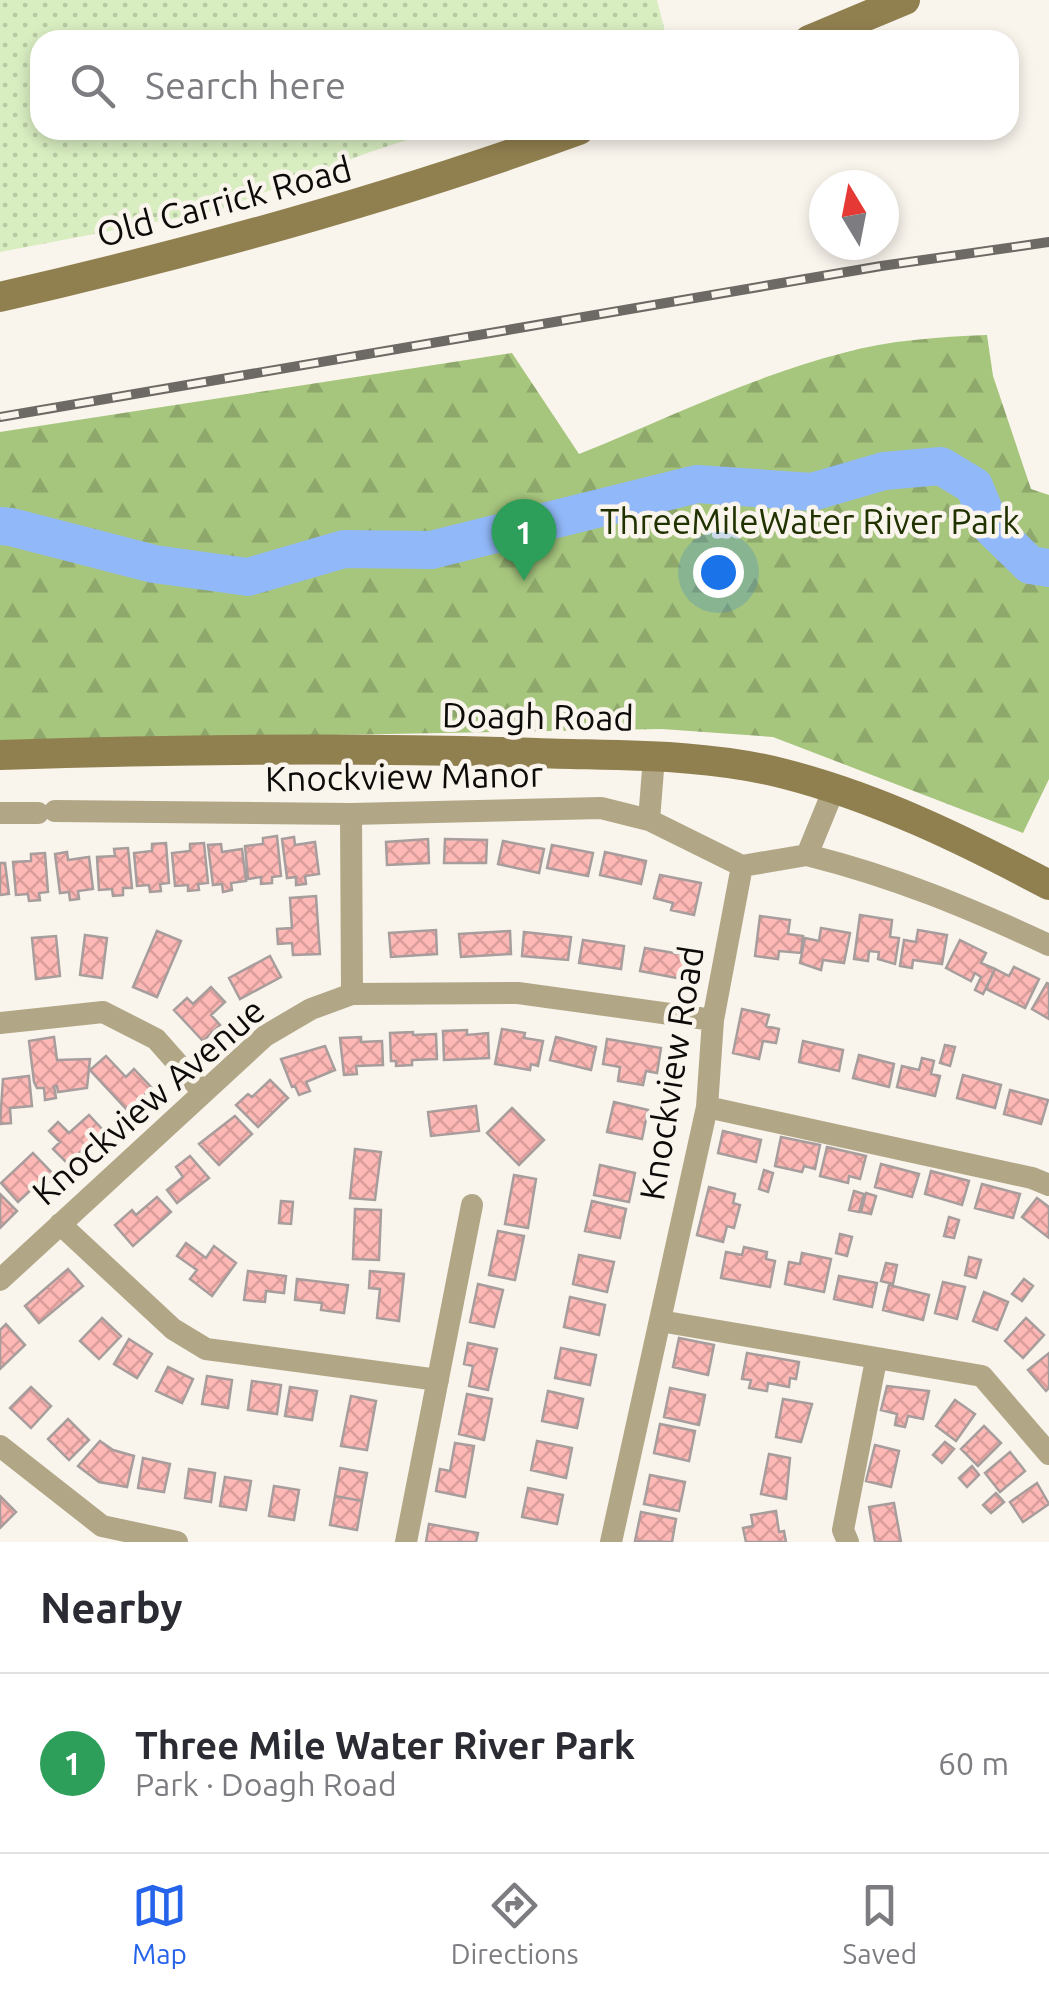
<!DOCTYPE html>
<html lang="en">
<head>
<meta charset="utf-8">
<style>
	:root { --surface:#fff; --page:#f2f2f3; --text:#2b2b33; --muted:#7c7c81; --line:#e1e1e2; --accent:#2563eb }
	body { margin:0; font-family:Ubuntu,sans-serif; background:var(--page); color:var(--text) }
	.compass { position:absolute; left:809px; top:170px; width:90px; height:90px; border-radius:50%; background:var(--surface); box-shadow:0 5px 15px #0003; rotate:350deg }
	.you { position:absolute; left:718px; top:572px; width:35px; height:35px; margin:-25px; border:8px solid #fff; border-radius:50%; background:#1a73e8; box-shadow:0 0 0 15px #1a73e833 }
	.badge { display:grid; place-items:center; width:65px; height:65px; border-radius:50%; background:var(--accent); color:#fff; font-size:32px; font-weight:700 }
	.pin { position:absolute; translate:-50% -82px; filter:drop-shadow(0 2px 5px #0008) }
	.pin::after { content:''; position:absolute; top:52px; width:35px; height:30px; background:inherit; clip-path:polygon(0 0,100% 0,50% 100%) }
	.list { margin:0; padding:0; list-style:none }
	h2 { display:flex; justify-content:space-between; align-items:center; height:130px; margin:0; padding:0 40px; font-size:42px }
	h2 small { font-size:32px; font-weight:400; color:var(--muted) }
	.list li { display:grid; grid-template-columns:65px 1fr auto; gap:30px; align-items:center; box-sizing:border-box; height:180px; padding:0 40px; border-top:2px solid var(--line) }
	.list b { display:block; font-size:38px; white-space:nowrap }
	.list p { margin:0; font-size:32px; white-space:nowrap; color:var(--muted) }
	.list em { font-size:32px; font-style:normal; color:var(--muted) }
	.icon { flex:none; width:55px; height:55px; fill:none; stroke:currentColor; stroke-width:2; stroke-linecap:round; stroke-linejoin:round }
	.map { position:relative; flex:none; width:1049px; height:1542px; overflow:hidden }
	.search { position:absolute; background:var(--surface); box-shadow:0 5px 15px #0003; left:30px; right:30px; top:30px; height:110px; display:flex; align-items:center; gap:25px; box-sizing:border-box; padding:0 35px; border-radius:30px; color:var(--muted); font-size:38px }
	.sheet { height:310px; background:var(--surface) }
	nav { display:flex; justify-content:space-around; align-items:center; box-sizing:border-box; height:140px; border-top:2px solid var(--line); background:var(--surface); font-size:28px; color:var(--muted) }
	nav a { display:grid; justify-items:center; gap:5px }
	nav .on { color:var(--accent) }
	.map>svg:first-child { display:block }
	.grass { fill:url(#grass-dots) }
	.forest { fill:url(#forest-firs) }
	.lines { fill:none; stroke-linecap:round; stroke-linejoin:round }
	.river { stroke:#91b8f8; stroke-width:38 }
	.building { fill:url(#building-cross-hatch); stroke:#a79d9c; stroke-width:2.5 }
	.street { stroke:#b1a686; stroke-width:22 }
	.secondary { stroke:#907f4f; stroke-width:30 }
	.rail-casing { stroke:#6d6a65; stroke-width:10 }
	.rail { stroke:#f9f4ec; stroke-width:6; stroke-dasharray:19; stroke-linecap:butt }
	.labels { text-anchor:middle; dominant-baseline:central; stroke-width:9; stroke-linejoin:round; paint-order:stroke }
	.street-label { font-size:35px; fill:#0d0b09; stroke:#f9f4ec }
	.park-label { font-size:35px; fill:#203200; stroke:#f9f4ec }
</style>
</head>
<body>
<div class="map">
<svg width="1049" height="1542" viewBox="0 0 1049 1542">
	<defs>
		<pattern id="grass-dots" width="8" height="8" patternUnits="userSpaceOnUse" patternTransform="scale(2.5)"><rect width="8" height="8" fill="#d8edc0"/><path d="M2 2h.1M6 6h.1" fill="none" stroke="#b8caa4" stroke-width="1.8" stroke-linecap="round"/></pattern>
		<pattern id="forest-firs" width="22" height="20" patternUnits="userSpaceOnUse" patternTransform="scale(2.5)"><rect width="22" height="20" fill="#a6c57d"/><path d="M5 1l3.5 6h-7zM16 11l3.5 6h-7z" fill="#8ea86b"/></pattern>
		<pattern id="building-cross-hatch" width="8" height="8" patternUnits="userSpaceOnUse" patternTransform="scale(2.5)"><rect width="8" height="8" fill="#feb8b5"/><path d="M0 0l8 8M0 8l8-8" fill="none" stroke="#d89d9a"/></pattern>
	</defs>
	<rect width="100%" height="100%" fill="#f9f4ec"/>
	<!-- grass -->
	<path class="grass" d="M 0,0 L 657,0 L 667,40 L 40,40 L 40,130 L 438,130 L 370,152 L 219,210 L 0,252 Z"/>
	<!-- forest -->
	<path class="forest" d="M 987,335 L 993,376 L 1031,489 L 1049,495 L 1049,779 L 1023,833 L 773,737 L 662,729 L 0,741 L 0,432 L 512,353 L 579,454 C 666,419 753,376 843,353 C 890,340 938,337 987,335 Z"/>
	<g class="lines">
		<!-- river -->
		<path class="river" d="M 0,526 L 11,527 L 154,564 L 248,577 L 344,549 L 431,550 L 697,484 L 812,492 L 884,471 L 941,466 L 974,486 L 991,527 L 1030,565 L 1049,568"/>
	</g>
	<!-- building -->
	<path class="building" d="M 277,836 L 281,876 L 272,877 L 272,883 L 261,884 L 261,877 L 248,879 L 245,846 L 263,844 L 263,838 Z
		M 294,837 L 295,845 L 315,842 L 319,874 L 305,876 L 306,884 L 296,885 L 296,877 L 287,878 L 282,839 Z
		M 428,839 L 429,863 L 387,865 L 386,842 Z
		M 445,839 L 487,840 L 486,863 L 444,863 Z
		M 503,841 L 544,849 L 539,873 L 498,864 Z
		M 166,843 L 169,883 L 160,884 L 161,891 L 150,892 L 149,885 L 137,886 L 134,853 L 152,851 L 152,844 Z
		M 204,843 L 208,883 L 198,884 L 199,890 L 188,891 L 188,885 L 175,886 L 172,853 L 190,851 L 190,844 Z
		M 221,844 L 222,852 L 242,849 L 246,881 L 231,883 L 232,890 L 223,892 L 222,884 L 213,885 L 208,845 Z
		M 552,845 L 593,853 L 588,876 L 547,868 Z
		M 128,848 L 132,888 L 123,888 L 123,895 L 113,896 L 112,889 L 99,890 L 97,857 L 115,856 L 114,849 Z
		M 67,852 L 68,860 L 89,857 L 93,889 L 78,891 L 79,899 L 70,900 L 69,892 L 60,893 L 55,854 Z
		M 605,852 L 646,861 L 641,884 L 600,875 Z
		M 45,853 L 48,892 L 39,893 L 40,900 L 29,901 L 28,894 L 16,895 L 13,862 L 31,861 L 31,854 Z
		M 0,863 L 5,863 L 9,894 L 0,895 Z
		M 660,875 L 701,883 L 694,915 L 671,910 L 673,903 L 654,898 Z
		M 316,896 L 320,954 L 293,955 L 292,943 L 278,944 L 277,929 L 292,928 L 290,898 Z
		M 860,915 L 892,920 L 890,937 L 899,938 L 895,964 L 878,959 L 879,952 L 869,951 L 868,961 L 854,959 Z
		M 760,916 L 790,920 L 788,934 L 803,936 L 801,953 L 779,951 L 778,959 L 755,956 Z
		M 821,928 L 850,933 L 844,963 L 823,960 L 821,970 L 800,963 L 805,938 L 819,941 Z
		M 436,930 L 437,954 L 391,957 L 389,933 Z
		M 918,930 L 947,935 L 942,964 L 913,960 L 912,968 L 900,966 L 904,940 L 916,942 Z
		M 157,931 L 181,941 L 157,997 L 133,987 Z
		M 510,931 L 511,954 L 461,957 L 459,934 Z
		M 524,932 L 571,937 L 568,960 L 522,956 Z
		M 85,935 L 107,938 L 102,978 L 80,975 Z
		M 56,936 L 60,976 L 36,979 L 32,938 Z
		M 583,940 L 624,946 L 621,969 L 579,963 Z
		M 960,940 L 986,953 L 981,963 L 995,969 L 983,994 L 975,990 L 981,977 L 975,973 L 971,981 L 946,968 Z
		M 645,948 L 686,955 L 682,979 L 640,971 Z
		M 270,956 L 281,977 L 240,999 L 229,978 Z
		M 1014,967 L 1039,979 L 1025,1008 L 986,989 L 995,969 L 1009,976 Z
		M 1047,983 L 1049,984 L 1049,1019 L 1032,1009 Z
		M 211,987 L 225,1002 L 211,1015 L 220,1025 L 203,1041 L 174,1010 L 187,998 L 193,1004 Z
		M 742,1009 L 769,1015 L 766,1026 L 779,1029 L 776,1043 L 763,1041 L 759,1059 L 733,1053 Z
		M 502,1029 L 525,1033 L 524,1038 L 543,1041 L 538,1066 L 531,1064 L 530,1070 L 495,1064 Z
		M 467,1030 L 467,1035 L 488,1033 L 489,1058 L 444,1060 L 443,1031 Z
		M 413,1032 L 413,1035 L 436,1034 L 437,1059 L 412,1060 L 412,1065 L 396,1066 L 396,1061 L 391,1061 L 390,1033 Z
		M 54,1037 L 57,1060 L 90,1059 L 87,1088 L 58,1092 L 57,1086 L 54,1086 L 56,1098 L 45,1100 L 44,1088 L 37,1088 L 34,1082 L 29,1041 Z
		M 361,1037 L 361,1042 L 382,1041 L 383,1065 L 356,1066 L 357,1074 L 344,1075 L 340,1038 Z
		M 556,1037 L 596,1047 L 591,1070 L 550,1060 Z
		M 607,1039 L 661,1048 L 657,1073 L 646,1071 L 643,1085 L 618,1081 L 620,1067 L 603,1064 Z
		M 803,1041 L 843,1050 L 839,1071 L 799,1062 Z
		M 945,1045 L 955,1047 L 950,1066 L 940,1063 Z
		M 325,1046 L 335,1070 L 306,1082 L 310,1091 L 299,1095 L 295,1086 L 292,1087 L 281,1059 Z
		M 859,1055 L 894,1064 L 889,1087 L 853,1078 Z
		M 106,1056 L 126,1077 L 134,1069 L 152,1088 L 128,1111 L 90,1070 Z
		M 922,1058 L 934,1061 L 931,1074 L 940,1076 L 935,1096 L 897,1087 L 902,1066 L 919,1070 Z
		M 963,1075 L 1001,1085 L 995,1108 L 957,1098 Z
		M 29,1076 L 32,1106 L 10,1108 L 11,1123 L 0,1124 L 3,1079 Z
		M 270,1080 L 288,1098 L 258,1127 L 236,1105 L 248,1094 L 252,1097 Z
		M 1010,1090 L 1048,1100 L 1041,1124 L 1004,1114 Z
		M 614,1102 L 648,1110 L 642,1139 L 607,1132 Z
		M 476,1106 L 479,1131 L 431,1136 L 428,1112 Z
		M 512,1108 L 544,1140 L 519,1165 L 487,1133 Z
		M 89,1115 L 103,1130 L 68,1164 L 53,1149 L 60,1142 L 49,1131 L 58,1122 L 69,1133 Z
		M 235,1116 L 252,1134 L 219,1165 L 199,1144 Z
		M 723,1131 L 761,1140 L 756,1162 L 718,1153 Z
		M 781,1137 L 820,1145 L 815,1169 L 804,1166 L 802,1172 L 775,1166 Z
		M 827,1147 L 866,1156 L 860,1179 L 849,1176 L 848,1183 L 820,1176 Z
		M 355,1149 L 381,1152 L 375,1200 L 350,1198 Z
		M 33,1153 L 55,1176 L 38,1191 L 34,1187 L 18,1202 L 1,1183 Z
		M 190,1156 L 209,1178 L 177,1203 L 167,1190 L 183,1177 L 176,1167 Z
		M 881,1164 L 919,1174 L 912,1197 L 875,1187 Z
		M 600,1165 L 635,1173 L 629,1202 L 594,1195 Z
		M 764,1170 L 773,1173 L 768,1192 L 759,1189 Z
		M 931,1171 L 969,1181 L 962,1205 L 925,1194 Z
		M 514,1175 L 536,1179 L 528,1228 L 505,1224 Z
		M 982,1184 L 1020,1194 L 1013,1218 L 975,1208 Z
		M 709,1187 L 735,1194 L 733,1203 L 740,1205 L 734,1228 L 727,1226 L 723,1242 L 697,1235 Z
		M 854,1191 L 864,1194 L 859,1212 L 849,1210 Z
		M 866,1193 L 876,1196 L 871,1214 L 861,1212 Z
		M 0,1194 L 17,1211 L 0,1228 Z
		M 157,1197 L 171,1212 L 133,1246 L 115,1225 L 132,1210 L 136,1215 Z
		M 1037,1198 L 1049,1207 L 1049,1238 L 1022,1217 Z
		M 281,1201 L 293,1202 L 291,1224 L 279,1223 Z
		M 592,1201 L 626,1209 L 620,1238 L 585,1231 Z
		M 355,1209 L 381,1210 L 379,1260 L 353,1259 Z
		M 949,1217 L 959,1220 L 954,1238 L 944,1236 Z
		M 498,1231 L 524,1236 L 515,1280 L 489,1275 Z
		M 840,1234 L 852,1237 L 847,1256 L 836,1253 Z
		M 186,1243 L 206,1258 L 214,1246 L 236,1263 L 212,1296 L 190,1279 L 197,1270 L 177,1256 Z
		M 744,1247 L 767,1252 L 766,1259 L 775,1261 L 770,1287 L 721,1278 L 726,1252 L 742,1255 Z
		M 802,1253 L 831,1259 L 824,1292 L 785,1284 L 789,1262 L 800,1264 Z
		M 579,1255 L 614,1262 L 607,1292 L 573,1284 Z
		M 969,1257 L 981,1260 L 976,1278 L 965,1275 Z
		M 886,1263 L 897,1265 L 893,1284 L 881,1281 Z
		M 68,1269 L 83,1286 L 39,1323 L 25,1306 Z
		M 248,1271 L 286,1276 L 284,1293 L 266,1291 L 265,1302 L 244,1300 Z
		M 370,1271 L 404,1274 L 399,1321 L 377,1318 L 380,1289 L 369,1288 Z
		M 839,1276 L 877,1283 L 872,1307 L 834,1299 Z
		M 297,1279 L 348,1285 L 344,1313 L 321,1310 L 322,1303 L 295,1300 Z
		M 1024,1279 L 1033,1286 L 1022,1301 L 1012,1294 Z
		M 943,1282 L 965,1287 L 957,1319 L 935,1313 Z
		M 478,1284 L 503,1290 L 494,1327 L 470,1322 Z
		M 889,1285 L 929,1295 L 923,1320 L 883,1310 Z
		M 984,1292 L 1008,1302 L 997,1330 L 973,1321 Z
		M 570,1297 L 605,1305 L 599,1335 L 564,1327 Z
		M 102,1318 L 121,1336 L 99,1359 L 80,1341 Z
		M 1026,1318 L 1044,1335 L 1023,1358 L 1005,1341 Z
		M 6,1324 L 25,1345 L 0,1369 L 0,1330 Z
		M 679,1338 L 714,1345 L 708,1375 L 673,1367 Z
		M 129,1339 L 152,1354 L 137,1378 L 114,1364 Z
		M 468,1343 L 497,1349 L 488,1390 L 469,1386 L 473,1366 L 464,1364 Z
		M 561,1348 L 596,1355 L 590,1385 L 555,1378 Z
		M 747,1353 L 799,1362 L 796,1379 L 790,1378 L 789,1387 L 768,1383 L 767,1391 L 749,1388 L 751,1380 L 742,1379 Z
		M 1049,1353 L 1049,1388 L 1046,1391 L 1028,1370 Z
		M 168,1367 L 193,1379 L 182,1403 L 156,1391 Z
		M 207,1376 L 232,1380 L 228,1408 L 202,1404 Z
		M 252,1381 L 281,1385 L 277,1414 L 248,1410 Z
		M 887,1386 L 929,1391 L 923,1419 L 908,1416 L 905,1427 L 895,1425 L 897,1414 L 881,1410 Z
		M 31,1387 L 51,1406 L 31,1428 L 10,1408 Z
		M 290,1387 L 317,1391 L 312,1420 L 285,1416 Z
		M 670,1388 L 705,1395 L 699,1425 L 664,1417 Z
		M 548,1391 L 583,1399 L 577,1428 L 542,1421 Z
		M 467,1394 L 492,1399 L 484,1440 L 459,1434 Z
		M 351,1396 L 376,1401 L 367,1450 L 341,1446 Z
		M 783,1399 L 812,1404 L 801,1442 L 776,1437 Z
		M 955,1400 L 975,1414 L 956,1441 L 936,1426 Z
		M 68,1419 L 89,1440 L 69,1460 L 48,1439 Z
		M 660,1424 L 695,1431 L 689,1461 L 654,1453 Z
		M 984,1426 L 1001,1443 L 978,1466 L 961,1449 Z
		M 100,1441 L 113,1450 L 134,1456 L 127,1487 L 99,1482 L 78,1466 Z
		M 537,1441 L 572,1448 L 566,1478 L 531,1470 Z
		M 945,1442 L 954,1449 L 942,1463 L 933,1455 Z
		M 455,1443 L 474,1446 L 465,1497 L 436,1491 L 440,1469 L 450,1471 Z
		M 875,1445 L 899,1451 L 891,1487 L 866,1481 Z
		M 1010,1452 L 1025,1471 L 1000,1492 L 985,1473 Z
		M 769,1454 L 790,1458 L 786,1499 L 761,1494 Z
		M 143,1458 L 170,1464 L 164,1492 L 138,1488 Z
		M 972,1466 L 979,1475 L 967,1487 L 959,1478 Z
		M 340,1468 L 367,1473 L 362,1501 L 335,1496 Z
		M 189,1469 L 215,1473 L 211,1502 L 185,1498 Z
		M 650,1475 L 685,1482 L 679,1511 L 644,1504 Z
		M 225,1477 L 251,1481 L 246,1510 L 220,1506 Z
		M 1037,1483 L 1049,1504 L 1023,1522 L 1010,1502 Z
		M 274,1486 L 299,1490 L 294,1520 L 269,1516 Z
		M 528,1488 L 563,1495 L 557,1524 L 522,1517 Z
		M 996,1493 L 1004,1502 L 991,1513 L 983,1505 Z
		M 0,1496 L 16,1512 L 0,1528 Z
		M 335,1496 L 362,1501 L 357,1530 L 330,1525 Z
		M 894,1503 L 901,1542 L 875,1542 L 869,1507 Z
		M 776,1511 L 779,1532 L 784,1531 L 786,1542 L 746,1542 L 743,1528 L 753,1526 L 751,1515 Z
		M 641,1512 L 676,1519 L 672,1542 L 635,1541 Z
		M 429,1524 L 478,1533 L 476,1542 L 426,1542 Z"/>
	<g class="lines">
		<!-- street -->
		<path class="street" d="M 55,811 L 351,814 L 601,808 L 649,820 L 742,866
			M 0,813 L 38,813
			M 351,814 L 352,994
			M 649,820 L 654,757
			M 807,855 C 895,877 967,907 1049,945
			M 0,1023 L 103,1012 L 156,1039 L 202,1091
			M 707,1107 L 1032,1178 L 1049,1185
			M 60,1224 L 173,1329 L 206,1349 L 438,1380
			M 0,1280 L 265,1036 L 311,1009 L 352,994 L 518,993 L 713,1020
			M 660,1321 L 982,1376 L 1049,1454
			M 0,1446 L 102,1526 L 177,1542
			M 406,1542 L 472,1205
			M 611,1542 L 707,1107 L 713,1020 L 742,866 L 807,855 L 834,789
			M 848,1542 L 843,1530 L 876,1360"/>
		<!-- secondary -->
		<path class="secondary" d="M 809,40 L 905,0
			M 0,297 C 196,252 389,199 579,130
			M 0,755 C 179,749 358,747 537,753 C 618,756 705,753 785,774 C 878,798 964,840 1049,885"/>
		<!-- rail casing -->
		<g class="rail-casing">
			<path id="rail" d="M 0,417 L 881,266 L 1049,242"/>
		</g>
		<!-- rail -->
		<use href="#rail" class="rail"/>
	</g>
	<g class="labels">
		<!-- street labels -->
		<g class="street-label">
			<text transform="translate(224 201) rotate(-15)">Old Carrick Road</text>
			<text transform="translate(538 716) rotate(1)">Doagh Road</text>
			<text transform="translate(404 776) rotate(-1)">Knockview Manor</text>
			<text transform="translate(671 1073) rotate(-81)">Knockview Road</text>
			<text transform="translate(148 1101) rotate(-41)">Knockview Avenue</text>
		</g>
		<!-- park labels -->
		<g class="park-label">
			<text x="810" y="521">ThreeMileWater River Park</text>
		</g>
	</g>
</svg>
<svg class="compass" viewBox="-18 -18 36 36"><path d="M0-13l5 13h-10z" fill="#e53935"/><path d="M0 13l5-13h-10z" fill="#7c7c81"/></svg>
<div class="you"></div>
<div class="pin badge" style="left:524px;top:581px;background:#2e9e5b">1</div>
<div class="search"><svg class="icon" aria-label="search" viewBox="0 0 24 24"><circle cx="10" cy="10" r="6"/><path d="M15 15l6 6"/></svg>Search here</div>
</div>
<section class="sheet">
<h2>Nearby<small></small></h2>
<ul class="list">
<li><span class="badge" style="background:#2e9e5b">1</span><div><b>Three Mile Water River Park</b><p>Park · Doagh Road</p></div><em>60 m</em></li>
</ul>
</section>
<nav>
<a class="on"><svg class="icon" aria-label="map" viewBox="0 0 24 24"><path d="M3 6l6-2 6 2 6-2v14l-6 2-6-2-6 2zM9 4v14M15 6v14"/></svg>Map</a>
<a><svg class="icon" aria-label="directions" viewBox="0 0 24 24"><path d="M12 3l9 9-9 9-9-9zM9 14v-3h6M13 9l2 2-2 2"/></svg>Directions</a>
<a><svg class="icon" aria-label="saved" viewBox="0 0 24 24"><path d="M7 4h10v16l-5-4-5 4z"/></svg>Saved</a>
</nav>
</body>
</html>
